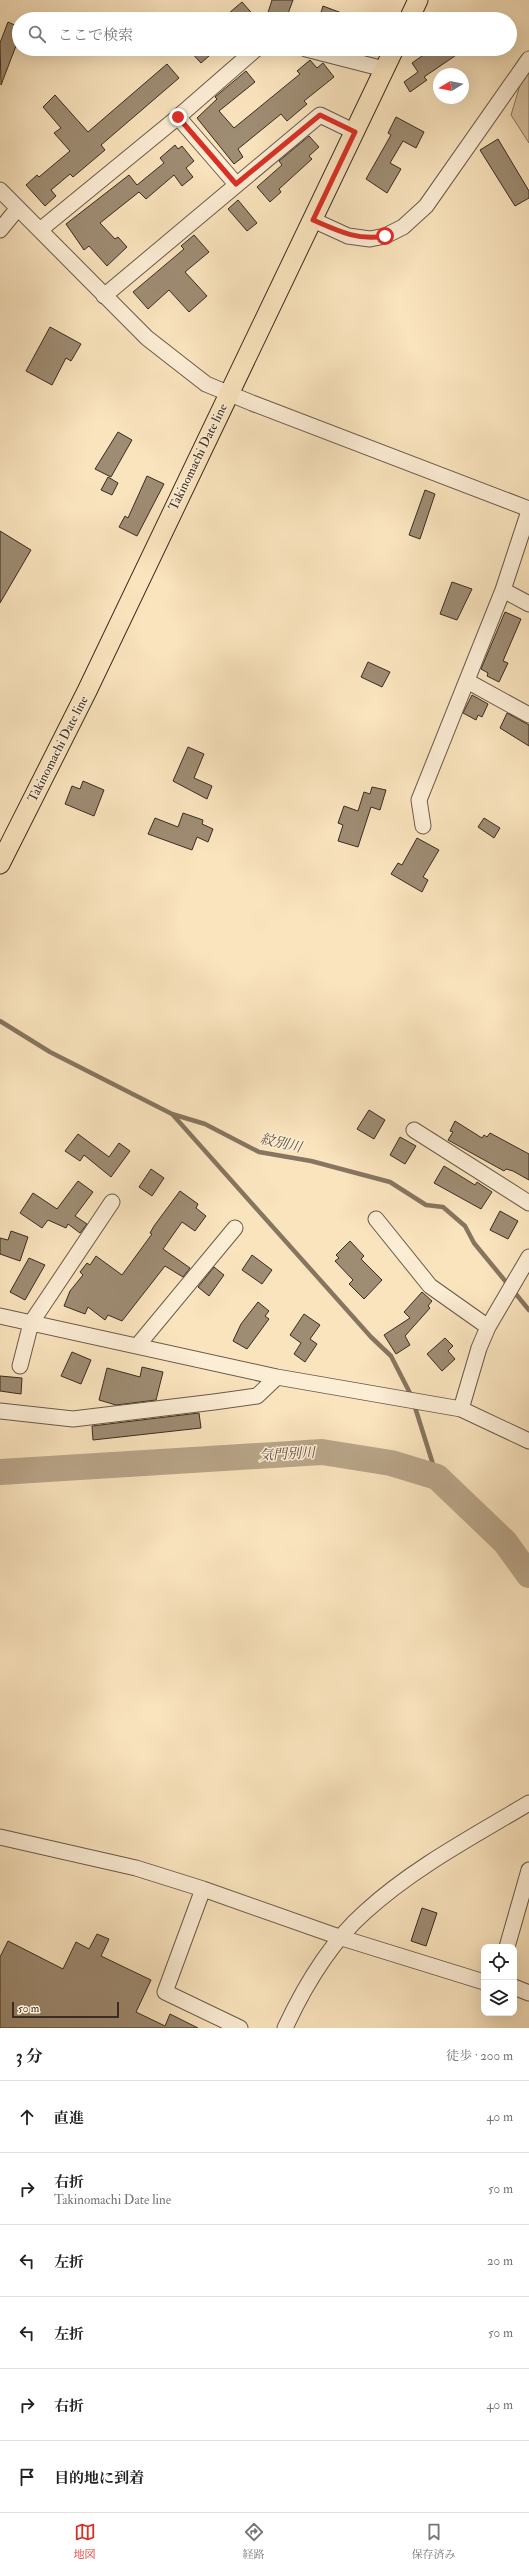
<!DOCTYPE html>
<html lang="ja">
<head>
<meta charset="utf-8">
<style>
	:root { --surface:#fff; --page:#f2f2f2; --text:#222; --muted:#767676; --line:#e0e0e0; --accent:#d93025 }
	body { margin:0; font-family:"IM FELL Double Pica","Noto Serif JP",serif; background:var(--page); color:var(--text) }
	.controls { position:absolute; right:12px; bottom:12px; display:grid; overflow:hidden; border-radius:8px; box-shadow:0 4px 16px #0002 }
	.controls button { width:36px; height:36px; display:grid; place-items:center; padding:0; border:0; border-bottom:1px solid var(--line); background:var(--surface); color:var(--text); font:20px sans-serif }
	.compass { position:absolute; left:433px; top:68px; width:36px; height:36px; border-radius:50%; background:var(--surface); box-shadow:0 4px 16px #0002; rotate:260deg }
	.scale { position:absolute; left:12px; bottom:10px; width:107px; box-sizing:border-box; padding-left:4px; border:2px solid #3a2c22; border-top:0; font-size:11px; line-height:14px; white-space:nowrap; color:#3a2c22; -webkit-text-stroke:3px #fcedd5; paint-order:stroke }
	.stop { position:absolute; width:12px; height:12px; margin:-9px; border:3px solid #d93025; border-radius:50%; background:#fff }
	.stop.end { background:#d93025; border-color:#fff; box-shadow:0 1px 4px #0008 }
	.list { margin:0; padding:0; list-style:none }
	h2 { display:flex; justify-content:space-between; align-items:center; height:52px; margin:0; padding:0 16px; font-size:17px }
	h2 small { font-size:13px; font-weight:400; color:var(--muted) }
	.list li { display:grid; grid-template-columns:26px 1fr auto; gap:12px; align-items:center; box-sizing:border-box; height:72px; padding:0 16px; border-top:1px solid var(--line) }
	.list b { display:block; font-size:15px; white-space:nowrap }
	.list p { margin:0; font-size:13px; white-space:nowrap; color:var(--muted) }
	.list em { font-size:13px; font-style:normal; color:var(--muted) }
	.icon { flex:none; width:22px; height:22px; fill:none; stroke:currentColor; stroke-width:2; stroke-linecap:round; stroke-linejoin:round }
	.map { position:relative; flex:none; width:529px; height:2028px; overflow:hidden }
	.search { position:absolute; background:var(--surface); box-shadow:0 4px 16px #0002; left:12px; right:12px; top:12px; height:44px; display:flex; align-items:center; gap:10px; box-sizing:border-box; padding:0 14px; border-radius:22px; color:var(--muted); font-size:15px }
	.sheet { height:484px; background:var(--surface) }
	nav { display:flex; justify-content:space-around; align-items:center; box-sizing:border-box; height:56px; border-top:1px solid var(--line); background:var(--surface); font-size:11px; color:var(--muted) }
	nav a { display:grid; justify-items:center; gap:2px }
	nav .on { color:var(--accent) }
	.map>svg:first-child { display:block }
	.green { fill:#d9c5a3; stroke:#8a7862 }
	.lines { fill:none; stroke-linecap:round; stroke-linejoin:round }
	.stream { stroke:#867560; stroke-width:4.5 }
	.river { stroke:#b9a589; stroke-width:26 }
	.building { fill:#9e8c73; stroke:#3a2c22 }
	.minor-casing { stroke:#6a5a49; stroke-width:17 }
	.major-casing { stroke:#3a2c22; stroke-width:21 }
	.minor { stroke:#fcedd5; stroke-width:15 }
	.major { stroke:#fae4be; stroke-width:19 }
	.route { stroke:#d93025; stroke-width:5 }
	.labels { text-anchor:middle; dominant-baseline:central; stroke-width:3; stroke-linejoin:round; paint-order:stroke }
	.street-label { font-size:13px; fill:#3a2c22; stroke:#fcedd5 }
	.water-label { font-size:14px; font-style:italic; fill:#605041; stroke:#fcedd5 }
</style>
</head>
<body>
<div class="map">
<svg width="529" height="2028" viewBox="0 0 529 2028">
	<rect width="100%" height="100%" fill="#fae4be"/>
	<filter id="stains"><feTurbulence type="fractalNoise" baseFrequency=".005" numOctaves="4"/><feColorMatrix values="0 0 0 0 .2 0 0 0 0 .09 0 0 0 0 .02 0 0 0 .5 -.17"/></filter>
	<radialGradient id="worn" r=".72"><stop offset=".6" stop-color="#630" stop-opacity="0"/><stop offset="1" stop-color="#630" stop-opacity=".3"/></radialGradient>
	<!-- green -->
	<path class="green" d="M 529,73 L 529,143 L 511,115 L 520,85 Z"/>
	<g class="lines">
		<!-- stream -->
		<path class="stream" d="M 0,1021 L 50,1052 L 172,1114 L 205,1124 L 259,1152 L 311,1161 L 390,1182 L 426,1205 L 443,1207 L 465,1226 L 474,1243 L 529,1310
			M 173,1115 L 371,1337 L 391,1356 L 412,1397
			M 414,1404 L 437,1477"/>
		<!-- river -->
		<path class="river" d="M 0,1472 L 322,1452 L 391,1463 L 437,1477 L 505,1542 L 529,1575"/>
	</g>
	<!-- building -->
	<path class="building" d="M 272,0 L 293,0 L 286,19 L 266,19 Z
		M 242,2 L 257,19 L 222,19 Z
		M 323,6 L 355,18 L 355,19 L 319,19 Z
		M 8,22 L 19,27 L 19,38 L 1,85 L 0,43 Z
		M 188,49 L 217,49 L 201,63 Z
		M 432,49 L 465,49 L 424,77 L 427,80 L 410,92 L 404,82 L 418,72 L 412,63 Z
		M 310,60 L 317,68 L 323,63 L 334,77 L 304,101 L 307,104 L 287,121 L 281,114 L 238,149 L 243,157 L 234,164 L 197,118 L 217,99 L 215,97 L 246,71 L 255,82 L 219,111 L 234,128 L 300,74 L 297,71 Z
		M 167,64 L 179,78 L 101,145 L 105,150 L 73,177 L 70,174 L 51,190 L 56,196 L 45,206 L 26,185 L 37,175 L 39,177 L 70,151 L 54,133 L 61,128 L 43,107 L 55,95 L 88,132 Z
		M 396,117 L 424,132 L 416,148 L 403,141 L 390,163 L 401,169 L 387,193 L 366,179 L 391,135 L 388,133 Z
		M 309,136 L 319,147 L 309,156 L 312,159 L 279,189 L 281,192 L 270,202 L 257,187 L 282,165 L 279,161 Z
		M 498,139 L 529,191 L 529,198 L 515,206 L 480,150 Z
		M 175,145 L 178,149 L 182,146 L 194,161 L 186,168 L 193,177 L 182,186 L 174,175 L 146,199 L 139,192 L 100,223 L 115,239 L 118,237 L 127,247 L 107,266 L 89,246 L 84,250 L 66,224 L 129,175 L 137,185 L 164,163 L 160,158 Z
		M 238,200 L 257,223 L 247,231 L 228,209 Z
		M 194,235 L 209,252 L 185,272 L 207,296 L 189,312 L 169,290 L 148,309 L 133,292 L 184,249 L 181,246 Z
		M 50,327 L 81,344 L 71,361 L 66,358 L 52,385 L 26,371 Z
		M 118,432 L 132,440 L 111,477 L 95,469 Z
		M 147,476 L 164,484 L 137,536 L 119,527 L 125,516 L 128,518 Z
		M 108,477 L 118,483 L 112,495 L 101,490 Z
		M 425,490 L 435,494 L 420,539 L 409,535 Z
		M 0,531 L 31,550 L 0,603 Z
		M 452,582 L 472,589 L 457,620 L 440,614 Z
		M 505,612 L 521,619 L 503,661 L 508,663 L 499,682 L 487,676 L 488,673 L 481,669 Z
		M 368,662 L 390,672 L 382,687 L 361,677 Z
		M 472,695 L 488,704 L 482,717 L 478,715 L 476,720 L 463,713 Z
		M 507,713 L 529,725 L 529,746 L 500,728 Z
		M 188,747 L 204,754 L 194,778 L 212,786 L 207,799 L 173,781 Z
		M 83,781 L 104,790 L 94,816 L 65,804 L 72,786 L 80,789 Z
		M 372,787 L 386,790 L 380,810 L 371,807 L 358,847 L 338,841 L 343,825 L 338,823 L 344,806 L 358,811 L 364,792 L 370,794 Z
		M 183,813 L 203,820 L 202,824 L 213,829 L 208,842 L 197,837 L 192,850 L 148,834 L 155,818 L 178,827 Z
		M 484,818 L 500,828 L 494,838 L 478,827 Z
		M 417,838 L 439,850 L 423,877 L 428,880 L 422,892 L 391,874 L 398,863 L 402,865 Z
		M 369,1110 L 385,1120 L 374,1139 L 357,1129 Z
		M 455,1121 L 482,1138 L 484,1135 L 487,1137 L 490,1133 L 529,1154 L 529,1180 L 513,1171 L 506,1169 L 504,1171 L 448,1140 L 453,1132 L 450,1131 Z
		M 78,1134 L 109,1157 L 119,1143 L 130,1151 L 111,1177 L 84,1155 L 80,1161 L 65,1151 Z
		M 400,1137 L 416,1146 L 405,1164 L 390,1155 Z
		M 444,1166 L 475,1185 L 477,1182 L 492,1192 L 481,1209 L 434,1183 Z
		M 151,1169 L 164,1178 L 152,1196 L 139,1187 Z
		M 78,1181 L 93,1192 L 75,1216 L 87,1224 L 80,1233 L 68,1224 L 66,1228 L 48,1220 L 42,1228 L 20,1213 L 33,1193 L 57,1209 Z
		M 180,1191 L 198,1204 L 196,1208 L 206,1216 L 195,1231 L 182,1222 L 163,1249 L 190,1268 L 183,1277 L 165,1266 L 122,1321 L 108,1315 L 105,1320 L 88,1307 L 85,1314 L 64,1306 L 70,1291 L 83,1275 L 80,1272 L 87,1263 L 90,1265 L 96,1256 L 122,1275 L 152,1234 L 150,1233 L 154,1226 Z
		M 500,1211 L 518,1221 L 508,1239 L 490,1230 Z
		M 11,1231 L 28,1237 L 20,1261 L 0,1254 L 0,1238 L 8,1240 Z
		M 350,1241 L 364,1256 L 361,1259 L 382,1280 L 364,1299 L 349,1284 L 353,1280 L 335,1261 L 339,1258 L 336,1255 Z
		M 252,1255 L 272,1270 L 262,1284 L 242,1270 Z
		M 29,1258 L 45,1265 L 25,1300 L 10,1292 Z
		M 214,1267 L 224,1275 L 209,1296 L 198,1287 Z
		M 422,1292 L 432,1301 L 428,1306 L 430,1308 L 405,1336 L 410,1345 L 396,1354 L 384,1335 L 410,1318 L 404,1312 Z
		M 258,1302 L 269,1311 L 265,1316 L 269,1319 L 247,1349 L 233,1341 L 241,1324 Z
		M 304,1314 L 320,1325 L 310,1339 L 317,1344 L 305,1362 L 294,1354 L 301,1343 L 290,1335 Z
		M 445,1338 L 453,1346 L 448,1351 L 455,1359 L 442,1371 L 427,1354 Z
		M 72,1352 L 91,1360 L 81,1384 L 61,1376 Z
		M 142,1367 L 163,1372 L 156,1400 L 116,1405 L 99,1400 L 107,1368 L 140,1377 Z
		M 0,1376 L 22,1378 L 21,1394 L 0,1391 Z
		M 199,1413 L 201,1428 L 93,1440 L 92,1426 Z
		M 422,1908 L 437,1913 L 426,1946 L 411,1941 Z
		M 97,1934 L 109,1939 L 101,1956 L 151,1980 L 136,2012 L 165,2026 L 170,2014 L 198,2028 L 0,2028 L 0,1957 L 8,1941 L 63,1969 L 76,1942 L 89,1949 Z"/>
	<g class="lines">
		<!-- minor casing -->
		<g class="minor-casing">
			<path id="minor" d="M 306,49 L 384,69
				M 178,117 L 236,184
				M 0,190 L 147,338 L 206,384 L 252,403 L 529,509
				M 313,220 L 348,236 L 370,239 L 385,236 L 403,227 L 426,206 L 529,59
				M 0,230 L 18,208
				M 40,230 L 178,117 L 256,49
				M 104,296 L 320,115 L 355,132
				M 503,590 L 529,604
				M 467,681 L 529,715
				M 423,826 L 419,800 L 503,590 L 529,511
				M 414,1130 L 529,1203
				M 376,1219 L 430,1286 L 488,1327
				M 0,1316 L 277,1377 L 461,1409 L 529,1441
				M 138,1345 L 235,1228
				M 20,1366 L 31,1323 L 112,1202
				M 461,1409 L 479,1348 L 488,1327 L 529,1257
				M 0,1411 L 73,1419 L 214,1402 L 257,1396 L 277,1377
				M 0,1837 L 136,1868 L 203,1889 L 342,1938 L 484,1982
				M 203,1889 L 165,1992 L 240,2028
				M 507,1947 L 529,1870
				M 514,1987 L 529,1993
				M 285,2028 C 304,1987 331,1942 365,1912 C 413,1868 474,1836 529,1803"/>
		</g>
		<!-- major casing -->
		<g class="major-casing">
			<path id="major" d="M 409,19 L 418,0
				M 0,864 L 87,691 L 394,49"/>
		</g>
		<!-- minor -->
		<use href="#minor" class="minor"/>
		<!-- major -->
		<use href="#major" class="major"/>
	</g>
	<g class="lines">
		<!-- route -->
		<path class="route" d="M 178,117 L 236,184 L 320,115 L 355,132 L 313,220 C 338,231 358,241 385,236"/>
	</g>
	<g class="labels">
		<!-- street labels -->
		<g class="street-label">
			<text transform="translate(198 457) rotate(-64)">Takinomachi Date line</text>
			<text transform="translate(58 749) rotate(-63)">Takinomachi Date line</text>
		</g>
		<!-- water labels -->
		<g class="water-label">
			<text transform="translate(281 1143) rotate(13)">紋別川</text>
			<text transform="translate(287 1454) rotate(-3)">気門別川</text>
		</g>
	</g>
	<rect width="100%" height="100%" filter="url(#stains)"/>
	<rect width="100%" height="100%" fill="url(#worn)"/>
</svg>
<div class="controls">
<button><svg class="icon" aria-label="locate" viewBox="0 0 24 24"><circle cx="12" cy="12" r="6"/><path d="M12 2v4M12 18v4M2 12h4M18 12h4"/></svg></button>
<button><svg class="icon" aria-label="layers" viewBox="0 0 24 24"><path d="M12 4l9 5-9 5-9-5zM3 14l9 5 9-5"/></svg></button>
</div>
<svg class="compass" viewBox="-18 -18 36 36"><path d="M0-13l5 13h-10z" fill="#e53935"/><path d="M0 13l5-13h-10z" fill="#767676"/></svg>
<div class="scale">50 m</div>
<div class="stop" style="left:385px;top:236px"></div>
<div class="stop end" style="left:178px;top:117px"></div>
<div class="search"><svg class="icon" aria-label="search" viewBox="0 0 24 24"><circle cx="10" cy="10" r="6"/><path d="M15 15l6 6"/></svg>ここで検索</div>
</div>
<section class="sheet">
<h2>3 分<small>徒歩 · 200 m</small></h2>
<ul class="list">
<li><svg class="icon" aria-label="ahead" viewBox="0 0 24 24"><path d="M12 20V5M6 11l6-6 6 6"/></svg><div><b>直進</b></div><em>40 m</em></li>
<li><svg class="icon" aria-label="right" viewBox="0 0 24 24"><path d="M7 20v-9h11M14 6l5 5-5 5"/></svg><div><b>右折</b><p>Takinomachi Date line</p></div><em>50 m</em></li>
<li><svg class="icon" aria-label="left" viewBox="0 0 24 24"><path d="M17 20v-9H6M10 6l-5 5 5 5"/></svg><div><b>左折</b></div><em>20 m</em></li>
<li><svg class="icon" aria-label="left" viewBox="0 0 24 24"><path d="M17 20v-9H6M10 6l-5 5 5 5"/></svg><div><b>左折</b></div><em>50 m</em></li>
<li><svg class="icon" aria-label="right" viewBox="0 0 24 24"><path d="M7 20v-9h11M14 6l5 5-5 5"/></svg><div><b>右折</b></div><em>40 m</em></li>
<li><svg class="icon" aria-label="arrive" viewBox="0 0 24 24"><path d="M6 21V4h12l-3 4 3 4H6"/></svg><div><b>目的地に到着</b></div></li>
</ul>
</section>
<nav>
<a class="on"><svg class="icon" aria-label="map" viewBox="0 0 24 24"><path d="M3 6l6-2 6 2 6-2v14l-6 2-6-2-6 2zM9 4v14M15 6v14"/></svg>地図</a>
<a><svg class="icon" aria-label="directions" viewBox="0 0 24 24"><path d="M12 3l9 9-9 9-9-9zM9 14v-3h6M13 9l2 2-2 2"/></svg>経路</a>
<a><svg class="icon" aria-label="saved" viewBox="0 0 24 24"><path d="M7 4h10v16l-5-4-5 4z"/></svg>保存済み</a>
</nav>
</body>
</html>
